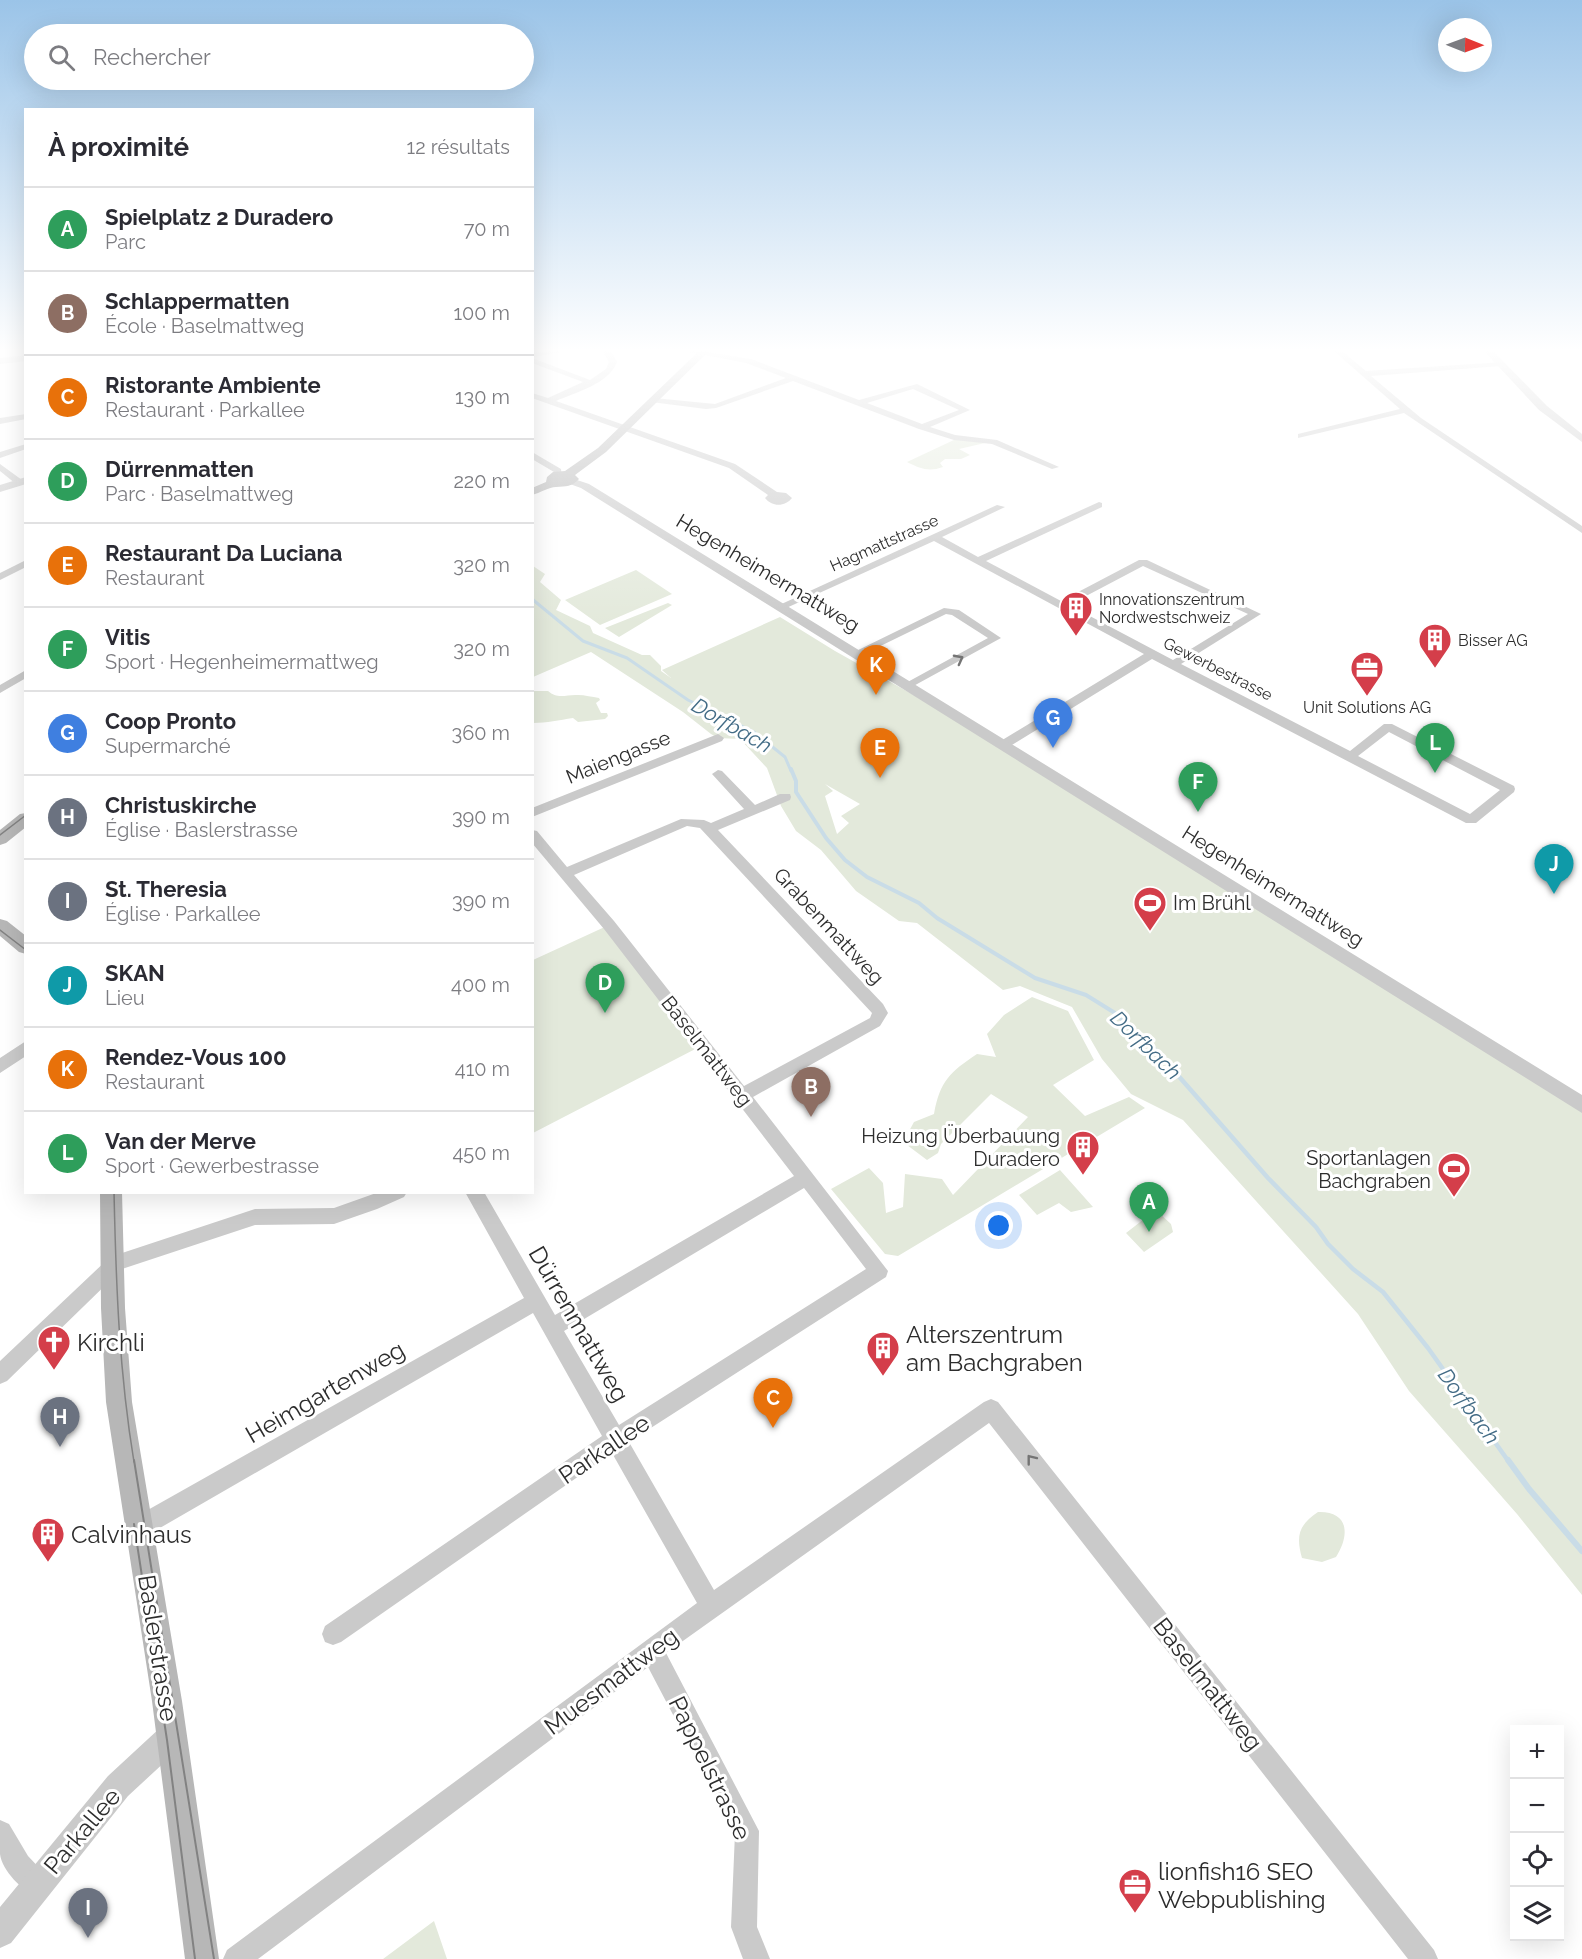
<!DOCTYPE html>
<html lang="fr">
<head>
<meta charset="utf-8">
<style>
	:root { --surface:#fff; --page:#f2f2f3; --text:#2b2b33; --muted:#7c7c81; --line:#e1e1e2; --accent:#7c3aed }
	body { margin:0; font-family:Raleway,sans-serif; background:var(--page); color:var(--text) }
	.controls { position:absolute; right:18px; bottom:18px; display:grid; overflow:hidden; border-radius:0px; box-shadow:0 6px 24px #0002 }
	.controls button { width:54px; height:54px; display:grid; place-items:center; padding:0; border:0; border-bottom:2px solid var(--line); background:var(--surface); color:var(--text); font:30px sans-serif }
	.compass { position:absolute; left:1438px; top:18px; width:54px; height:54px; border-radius:50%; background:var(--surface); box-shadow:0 6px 24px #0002; rotate:91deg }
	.you { position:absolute; left:999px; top:1226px; width:21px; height:21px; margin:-15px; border:4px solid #fff; border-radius:50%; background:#1a73e8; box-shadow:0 0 0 9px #1a73e833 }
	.badge { display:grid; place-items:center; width:39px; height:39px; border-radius:50%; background:var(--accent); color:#fff; font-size:20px; font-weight:700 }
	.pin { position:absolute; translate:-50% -50px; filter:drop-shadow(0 2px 3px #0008) }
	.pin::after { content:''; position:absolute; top:32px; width:21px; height:18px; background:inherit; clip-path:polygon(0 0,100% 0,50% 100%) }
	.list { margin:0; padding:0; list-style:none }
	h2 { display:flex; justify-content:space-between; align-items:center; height:78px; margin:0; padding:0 24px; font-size:26px }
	h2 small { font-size:20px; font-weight:400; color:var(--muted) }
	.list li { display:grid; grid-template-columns:39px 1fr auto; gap:18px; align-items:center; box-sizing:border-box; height:84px; padding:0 24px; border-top:2px solid var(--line) }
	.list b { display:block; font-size:22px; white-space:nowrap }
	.list p { margin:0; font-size:20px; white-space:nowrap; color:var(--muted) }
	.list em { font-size:20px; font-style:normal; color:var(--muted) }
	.icon { flex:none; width:33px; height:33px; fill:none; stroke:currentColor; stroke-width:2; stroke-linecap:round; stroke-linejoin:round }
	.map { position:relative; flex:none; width:1582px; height:1959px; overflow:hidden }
	.search { position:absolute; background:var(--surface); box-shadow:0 6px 24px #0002; left:24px; top:24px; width:510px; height:66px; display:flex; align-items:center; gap:15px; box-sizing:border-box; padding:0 21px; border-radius:33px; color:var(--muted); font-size:22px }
	.panel { position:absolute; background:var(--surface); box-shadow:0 6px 24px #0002; left:24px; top:108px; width:510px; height:1086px; border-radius:0px }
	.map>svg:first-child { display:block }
	.green { fill:#e3e9db; fill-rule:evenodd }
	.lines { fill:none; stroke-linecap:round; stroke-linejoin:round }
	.stream-far3 { stroke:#c9dce7; stroke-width:3 }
	.stream-far2 { stroke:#c9dce7; stroke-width:4 }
	.stream-far1 { stroke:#c9dce7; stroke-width:4.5 }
	.stream { stroke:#c9dce7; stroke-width:6 }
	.minor { fill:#cacaca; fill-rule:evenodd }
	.tertiary { fill:#cacaca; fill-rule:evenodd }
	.secondary { fill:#b7b7b7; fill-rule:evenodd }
	.tram-far1 { stroke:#828282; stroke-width:1.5 }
	.tram { stroke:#828282; stroke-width:2 }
	.oneway { stroke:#747474 }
	.labels { text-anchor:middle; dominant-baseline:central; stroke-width:6; stroke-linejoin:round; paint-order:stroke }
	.far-street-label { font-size:16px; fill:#2d2d2d; stroke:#fff }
	.far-poi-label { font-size:16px; fill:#2d2d2d; stroke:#fff; text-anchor:start }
	.street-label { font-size:20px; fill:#2d2d2d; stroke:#fff }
	.poi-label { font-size:20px; fill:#2d2d2d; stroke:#fff; text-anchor:end }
	.water-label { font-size:21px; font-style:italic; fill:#436c86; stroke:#fff }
	.near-street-label { font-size:24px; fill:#2d2d2d; stroke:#fff }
	.near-poi-label { font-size:24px; fill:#2d2d2d; stroke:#fff; text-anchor:start }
</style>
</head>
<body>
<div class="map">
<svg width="1582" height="1959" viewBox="0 0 1582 1959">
	<rect width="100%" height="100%" fill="#fff"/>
	<!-- green -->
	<path class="green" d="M 956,439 L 985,443 L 959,449 L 970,455 L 961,459 L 945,459 L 940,463 L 943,467 C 929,472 921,469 907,462 Z
		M 533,566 L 545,574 L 540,582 L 561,600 L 556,610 L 590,626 L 593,633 L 642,655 L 650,655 L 661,666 L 661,671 L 671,678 L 662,670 L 780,617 L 835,651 L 1003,745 L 1582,1105 L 1582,1595 L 1517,1514 L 1409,1391 L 1358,1314 L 1183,1120 L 1131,1094 L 1102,1059 L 1072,1007 L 1020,986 L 1003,990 L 917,923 L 899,921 L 856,891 L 821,850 L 796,831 L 781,806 L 767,768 L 740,739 L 718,738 L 711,734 L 683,712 L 591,652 L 533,677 ZM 825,784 L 860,804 L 841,816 L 849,823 L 837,834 L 825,796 L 833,791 Z
		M 636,570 L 672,594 L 600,625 L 565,600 Z
		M 668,603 L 672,605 L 619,637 L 605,628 Z
		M 533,691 L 548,691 C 558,700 567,694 578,695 C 585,695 592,697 599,698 L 600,700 L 596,703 L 601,713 L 607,713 L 608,716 L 605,719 L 578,722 L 573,718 C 559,720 547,723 533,723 Z
		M 609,925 L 703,1045 L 533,1133 L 533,960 Z
		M 1032,997 L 1068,1011 L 1094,1060 L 1053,1085 L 1085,1116 L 1129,1097 L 1145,1108 L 898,1256 L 885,1254 L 831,1189 L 869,1168 L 883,1183 L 886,1213 L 903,1207 L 905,1174 L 942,1179 L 953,1195 L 1028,1117 L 991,1094 L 941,1144 L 938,1153 L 927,1160 L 903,1142 L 914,1122 L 934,1114 C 940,1081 950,1072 977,1054 L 996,1057 L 987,1034 L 1004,1015 Z
		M 1060,1170 L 1093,1207 L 1071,1212 L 1059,1203 L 1037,1215 L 1019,1195 Z
		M 1158,1212 L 1171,1224 L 1173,1232 L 1144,1252 L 1126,1233 L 1144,1219 Z
		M 1318,1512 C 1349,1511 1350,1535 1336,1557 L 1322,1562 L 1302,1558 C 1296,1537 1298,1525 1318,1512 Z
		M 434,1921 L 447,1959 L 383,1959 Z"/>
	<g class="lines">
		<!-- stream-far3 -->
		<path class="stream-far3" d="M 532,599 L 583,641 L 627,658 L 688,700 L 754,732 L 785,757 L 791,771"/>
		<!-- stream-far2 -->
		<path class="stream-far2" d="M 791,769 L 796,781 L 796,792 L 826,838 L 845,860 L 867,877 L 919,903 L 937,918 L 1035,978 L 1086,995 L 1115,1013 L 1159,1053 L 1177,1073"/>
		<!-- stream-far1 -->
		<path class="stream-far1" d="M 1175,1072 L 1268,1178 L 1316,1227 L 1328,1244 L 1353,1269 L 1383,1292 L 1428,1348 L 1509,1462"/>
		<!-- stream -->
		<path class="stream" d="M 1508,1460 L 1529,1489 L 1582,1551"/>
		<!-- minor -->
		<path class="minor" d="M 547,351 L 566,351 L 532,357 L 532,353 Z
			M 603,351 L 611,351 L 617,362 C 609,384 576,392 556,401 L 735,464 L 777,492 L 786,493 L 792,498 C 785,507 772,507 765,498 L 768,495 L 729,468 L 532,398 L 532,393 L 548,398 L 583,382 L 532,363 L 532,358 L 590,380 L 606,369 L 609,362 Z
			M 684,351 L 700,351 L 751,359 L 859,400 L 917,384 L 970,410 L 930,427 L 955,435 L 997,440 L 1059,467 L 1052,469 L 992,444 L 954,440 L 919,429 L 793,381 L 716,408 L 706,409 L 651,402 L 651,398 L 654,398 L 715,404 L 786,378 L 746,363 ZM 913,389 L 959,410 L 922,424 L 867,403 Z
			M 1334,351 L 1342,351 L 1366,371 L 1504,362 L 1505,364 L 1501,366 L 1371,376 L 1421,418 L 1582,526 L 1582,533 L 1404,413 L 1298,438 L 1298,434 L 1400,409 Z
			M 26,414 L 26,419 L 0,424 L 0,418 Z
			M 26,444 L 26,449 L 0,458 L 0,452 Z
			M 532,452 L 561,469 L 562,477 L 556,477 L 554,472 L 532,459 Z
			M 0,464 L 22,480 L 22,484 L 16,484 L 0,471 Z
			M 1099,502 L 1102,503 L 1102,507 L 986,561 L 1061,601 L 1139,560 L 1147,560 L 1261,614 L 1181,664 L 1350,751 L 1384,724 L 1392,724 L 1514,786 L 1515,789 L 1514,792 L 1476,823 L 1466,823 L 1152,659 L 1007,748 L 999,748 L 999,742 L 1144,654 L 934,541 L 784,609 L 780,610 L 775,607 L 997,505 L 1005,507 L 942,537 L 978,557 ZM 1143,566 L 1248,614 L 1173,660 L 1069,605 ZM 1389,732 L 1500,790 L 1470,814 L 1358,756 Z
			M 26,560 L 26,567 L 0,580 L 0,573 Z
			M 944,608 L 959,610 L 1001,638 L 908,689 L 902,686 L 904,684 L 988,638 L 952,615 L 946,614 L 860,656 L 852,656 L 850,654 Z
			M 26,670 L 26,678 L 0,693 L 0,685 Z
			M 718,734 L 724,738 L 722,741 L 532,817 L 532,808 Z
			M 718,770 L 722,771 L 755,805 L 780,794 L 790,794 L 791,797 L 790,800 L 718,830 L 883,1004 L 888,1013 L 880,1026 L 753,1097 L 888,1271 L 886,1277 L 629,1442 L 714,1590 L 984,1402 L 991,1399 L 998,1402 L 1434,1950 L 1438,1959 L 1408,1959 L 989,1423 L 666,1653 L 759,1831 L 757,1927 L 770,1959 L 743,1959 L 731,1927 L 735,1833 L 648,1667 L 258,1959 L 223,1959 L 227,1950 L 697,1603 L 612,1453 L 341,1642 L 333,1645 L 325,1642 L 322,1634 L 325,1626 L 602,1436 L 533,1313 L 146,1536 L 138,1539 L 130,1536 L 127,1528 L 130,1520 L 524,1298 L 465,1192 L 484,1192 L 555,1315 L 794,1176 L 604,929 L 532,843 L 532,830 L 537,831 L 567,867 L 681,819 L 704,820 L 711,823 L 744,809 L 712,774 ZM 687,826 L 700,828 L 872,1013 L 870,1018 L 744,1086 L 614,921 L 574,875 ZM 804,1188 L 866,1269 L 619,1425 L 564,1331 Z
			M 26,1041 L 26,1056 L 0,1073 L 0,1058 Z
			M 379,1192 L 407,1192 L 404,1197 L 377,1209 L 334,1224 L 255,1225 L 122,1269 L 7,1381 L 0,1384 L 0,1361 L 110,1257 L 255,1209 L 334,1208 Z
			M 0,1820 L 9,1824 L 28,1856 L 46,1875 L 50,1884 L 46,1893 L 37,1897 C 23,1891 2,1871 0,1854 C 0,1844 0,1831 0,1820 Z"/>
		<!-- tertiary -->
		<path class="tertiary" d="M 1484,351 L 1493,351 L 1547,406 L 1582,434 L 1582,442 L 1539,410 Z
			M 26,355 L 26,361 L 0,364 L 0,358 Z
			M 26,477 L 26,484 L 0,492 L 0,485 Z
			M 571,478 L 589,484 L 1582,1095 L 1582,1113 L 581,488 L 567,483 L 567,479 Z
			M 171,1723 L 181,1727 L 185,1737 L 181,1747 L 128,1796 L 11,1943 L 0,1948 L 0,1907 L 108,1776 L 161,1727 Z"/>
		<!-- secondary -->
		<path class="secondary" d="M 699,351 L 709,351 L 606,452 L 575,475 L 579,479 C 572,487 566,486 556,487 C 549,487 540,493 532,495 L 532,488 L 546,482 L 547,477 L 553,472 L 565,471 L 598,448 Z
			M 26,813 L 26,827 L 6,843 L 0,845 L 0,830 L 20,814 Z
			M 0,919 L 7,921 L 26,936 L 26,954 L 19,952 L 0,936 Z
			M 100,1192 L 122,1192 L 125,1308 L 132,1402 L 182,1701 L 219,1959 L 185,1959 L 152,1701 L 106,1402 L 101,1308 Z"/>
		<!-- tram-far1 -->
		<path class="tram-far1" d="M 0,835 L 26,815
			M 0,930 L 26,950
			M 114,1192 C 116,1283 119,1372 134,1462"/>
		<!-- tram -->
		<path class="tram" d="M 134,1460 L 214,1959
			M 134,1524 L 167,1740 L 195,1959"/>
	</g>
	<!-- one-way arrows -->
	<defs><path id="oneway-chevron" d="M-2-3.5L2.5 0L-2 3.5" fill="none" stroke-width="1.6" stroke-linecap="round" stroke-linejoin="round" transform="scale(1.5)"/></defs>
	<g class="oneway">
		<use href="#oneway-chevron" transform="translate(959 659) rotate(-28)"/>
		<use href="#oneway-chevron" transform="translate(1031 1459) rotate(-128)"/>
	</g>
	<!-- sky -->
	<linearGradient id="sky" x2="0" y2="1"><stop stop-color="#9bc4e8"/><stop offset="0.56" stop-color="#fff"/><stop offset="1" stop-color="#fff" stop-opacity="0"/></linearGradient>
	<rect width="1582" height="625" fill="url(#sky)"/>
	<!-- icons -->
	<defs>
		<g id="building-pin" transform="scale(1.725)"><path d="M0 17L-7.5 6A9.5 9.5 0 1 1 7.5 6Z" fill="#d43e4a" stroke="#fff"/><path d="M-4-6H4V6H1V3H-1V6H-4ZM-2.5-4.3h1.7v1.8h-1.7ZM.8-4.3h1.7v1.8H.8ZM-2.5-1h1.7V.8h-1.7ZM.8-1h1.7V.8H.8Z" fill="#fff"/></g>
		<g id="office-pin" transform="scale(1.725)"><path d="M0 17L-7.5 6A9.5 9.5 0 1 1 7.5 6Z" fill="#d43e4a" stroke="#fff"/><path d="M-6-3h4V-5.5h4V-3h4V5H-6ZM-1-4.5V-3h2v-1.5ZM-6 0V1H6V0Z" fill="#fff"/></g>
		<g id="stadium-pin" transform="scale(1.725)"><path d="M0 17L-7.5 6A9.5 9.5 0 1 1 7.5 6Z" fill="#d43e4a" stroke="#fff"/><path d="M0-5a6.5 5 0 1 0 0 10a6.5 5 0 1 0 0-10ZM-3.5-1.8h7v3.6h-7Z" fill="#fff"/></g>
		<g id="church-pin" transform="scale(1.725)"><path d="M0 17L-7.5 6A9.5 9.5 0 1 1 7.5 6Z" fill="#d43e4a" stroke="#fff"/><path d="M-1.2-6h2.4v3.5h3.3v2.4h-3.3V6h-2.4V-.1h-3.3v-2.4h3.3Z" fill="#fff"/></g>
	</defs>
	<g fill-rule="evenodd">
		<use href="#building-pin" x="1076" y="608"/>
		<use href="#building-pin" x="1435" y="640"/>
		<use href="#office-pin" x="1367" y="668"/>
		<use href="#stadium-pin" x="1150" y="903"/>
		<use href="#building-pin" x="1083" y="1147"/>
		<use href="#stadium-pin" x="1454" y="1169"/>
		<use href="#church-pin" x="54" y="1342"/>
		<use href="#building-pin" x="883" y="1348"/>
		<use href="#building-pin" x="48" y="1534"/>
		<use href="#office-pin" x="1135" y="1885"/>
	</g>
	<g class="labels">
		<!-- far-street labels -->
		<g class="far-street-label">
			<text transform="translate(884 543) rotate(-24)">Hagmattstrasse</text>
			<text transform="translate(1218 669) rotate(27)">Gewerbestrasse</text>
		</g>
		<!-- far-poi labels -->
		<g class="far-poi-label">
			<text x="1099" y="599">Innovationszentrum<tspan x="1099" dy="18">Nordwestschweiz</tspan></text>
			<text x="1458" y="640">Bisser AG</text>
			<text x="1367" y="707" text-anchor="middle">Unit Solutions AG</text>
		</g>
		<!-- street labels -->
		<g class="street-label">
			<text transform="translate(768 573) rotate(31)">Hegenheimermattweg</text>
			<text transform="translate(618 757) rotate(-22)">Maiengasse</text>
			<text transform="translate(1273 886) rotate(32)">Hegenheimermattweg</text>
			<text transform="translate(829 926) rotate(47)">Grabenmattweg</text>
			<text transform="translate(707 1051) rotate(52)">Baselmattweg</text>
		</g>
		<!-- poi labels -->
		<g class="poi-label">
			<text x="1173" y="903" text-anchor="start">Im Brühl</text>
			<text x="1060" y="1136">Heizung Überbauung<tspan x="1060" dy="23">Duradero</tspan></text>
			<text x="1431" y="1158">Sportanlagen<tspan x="1431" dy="23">Bachgraben</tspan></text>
		</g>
		<!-- water labels -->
		<g class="water-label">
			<text transform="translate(732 725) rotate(30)">Dorfbach</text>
			<text transform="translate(1146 1045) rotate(44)">Dorfbach</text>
			<text transform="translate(1469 1406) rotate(54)">Dorfbach</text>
		</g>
		<!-- near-street labels -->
		<g class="near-street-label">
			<text transform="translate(579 1324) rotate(60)">Dürrenmattweg</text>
			<text transform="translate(325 1392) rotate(-30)">Heimgartenweg</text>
			<text transform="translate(604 1449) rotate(-34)">Parkallee</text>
			<text transform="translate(158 1648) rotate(81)">Baslerstrasse</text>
			<text transform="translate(611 1681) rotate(-37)">Muesmattweg</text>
			<text transform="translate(1208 1684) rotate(52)">Baselmattweg</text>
			<text transform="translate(710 1768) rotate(64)">Pappelstrasse</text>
			<text transform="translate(82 1831) rotate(-50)">Parkallee</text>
		</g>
		<!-- near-poi labels -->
		<g class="near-poi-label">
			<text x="906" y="1334">Alterszentrum<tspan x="906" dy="28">am Bachgraben</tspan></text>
			<text x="77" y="1342">Kirchli</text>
			<text x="71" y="1534">Calvinhaus</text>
			<text x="1158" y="1871">lionfish16 SEO<tspan x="1158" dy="28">Webpublishing</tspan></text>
		</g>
	</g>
</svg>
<div class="controls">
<button>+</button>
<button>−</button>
<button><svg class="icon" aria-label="locate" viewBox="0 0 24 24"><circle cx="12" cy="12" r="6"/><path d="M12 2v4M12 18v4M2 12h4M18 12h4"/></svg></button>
<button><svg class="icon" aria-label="layers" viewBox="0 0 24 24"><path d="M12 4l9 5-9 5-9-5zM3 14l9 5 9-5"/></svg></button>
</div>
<svg class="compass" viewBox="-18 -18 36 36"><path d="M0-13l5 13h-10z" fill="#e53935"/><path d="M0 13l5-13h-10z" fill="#7c7c81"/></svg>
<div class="you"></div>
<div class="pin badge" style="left:1149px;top:1232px;background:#2e9e5b">A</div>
<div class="pin badge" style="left:811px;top:1117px;background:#8d6e63">B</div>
<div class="pin badge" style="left:773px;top:1428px;background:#e8710a">C</div>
<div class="pin badge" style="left:605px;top:1013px;background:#2e9e5b">D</div>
<div class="pin badge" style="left:880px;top:778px;background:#e8710a">E</div>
<div class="pin badge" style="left:1198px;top:812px;background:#2e9e5b">F</div>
<div class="pin badge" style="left:1053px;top:748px;background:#3f7fe0">G</div>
<div class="pin badge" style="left:60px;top:1447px;background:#6b7280">H</div>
<div class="pin badge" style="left:88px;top:1938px;background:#6b7280">I</div>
<div class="pin badge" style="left:1554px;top:894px;background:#0f9aa8">J</div>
<div class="pin badge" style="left:876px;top:695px;background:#e8710a">K</div>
<div class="pin badge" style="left:1435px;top:773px;background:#2e9e5b">L</div>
<div class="search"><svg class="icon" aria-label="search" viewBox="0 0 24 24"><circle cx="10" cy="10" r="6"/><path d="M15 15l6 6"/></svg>Rechercher</div>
<section class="panel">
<h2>À proximité<small>12 résultats</small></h2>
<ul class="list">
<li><span class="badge" style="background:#2e9e5b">A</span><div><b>Spielplatz 2 Duradero</b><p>Parc</p></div><em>70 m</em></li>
<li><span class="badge" style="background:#8d6e63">B</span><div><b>Schlappermatten</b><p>École · Baselmattweg</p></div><em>100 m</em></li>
<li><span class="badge" style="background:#e8710a">C</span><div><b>Ristorante Ambiente</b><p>Restaurant · Parkallee</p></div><em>130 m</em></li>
<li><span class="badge" style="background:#2e9e5b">D</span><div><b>Dürrenmatten</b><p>Parc · Baselmattweg</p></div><em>220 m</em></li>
<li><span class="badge" style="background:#e8710a">E</span><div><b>Restaurant Da Luciana</b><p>Restaurant</p></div><em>320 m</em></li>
<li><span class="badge" style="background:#2e9e5b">F</span><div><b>Vitis</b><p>Sport · Hegenheimermattweg</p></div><em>320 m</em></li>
<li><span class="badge" style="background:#3f7fe0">G</span><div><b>Coop Pronto</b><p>Supermarché</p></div><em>360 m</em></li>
<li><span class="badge" style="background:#6b7280">H</span><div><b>Christuskirche</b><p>Église · Baslerstrasse</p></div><em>390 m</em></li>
<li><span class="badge" style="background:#6b7280">I</span><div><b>St. Theresia</b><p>Église · Parkallee</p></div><em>390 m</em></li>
<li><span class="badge" style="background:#0f9aa8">J</span><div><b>SKAN</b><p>Lieu</p></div><em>400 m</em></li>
<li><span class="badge" style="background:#e8710a">K</span><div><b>Rendez-Vous 100</b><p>Restaurant</p></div><em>410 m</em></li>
<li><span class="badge" style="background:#2e9e5b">L</span><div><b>Van der Merve</b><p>Sport · Gewerbestrasse</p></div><em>450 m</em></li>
</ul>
</section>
</div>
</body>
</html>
